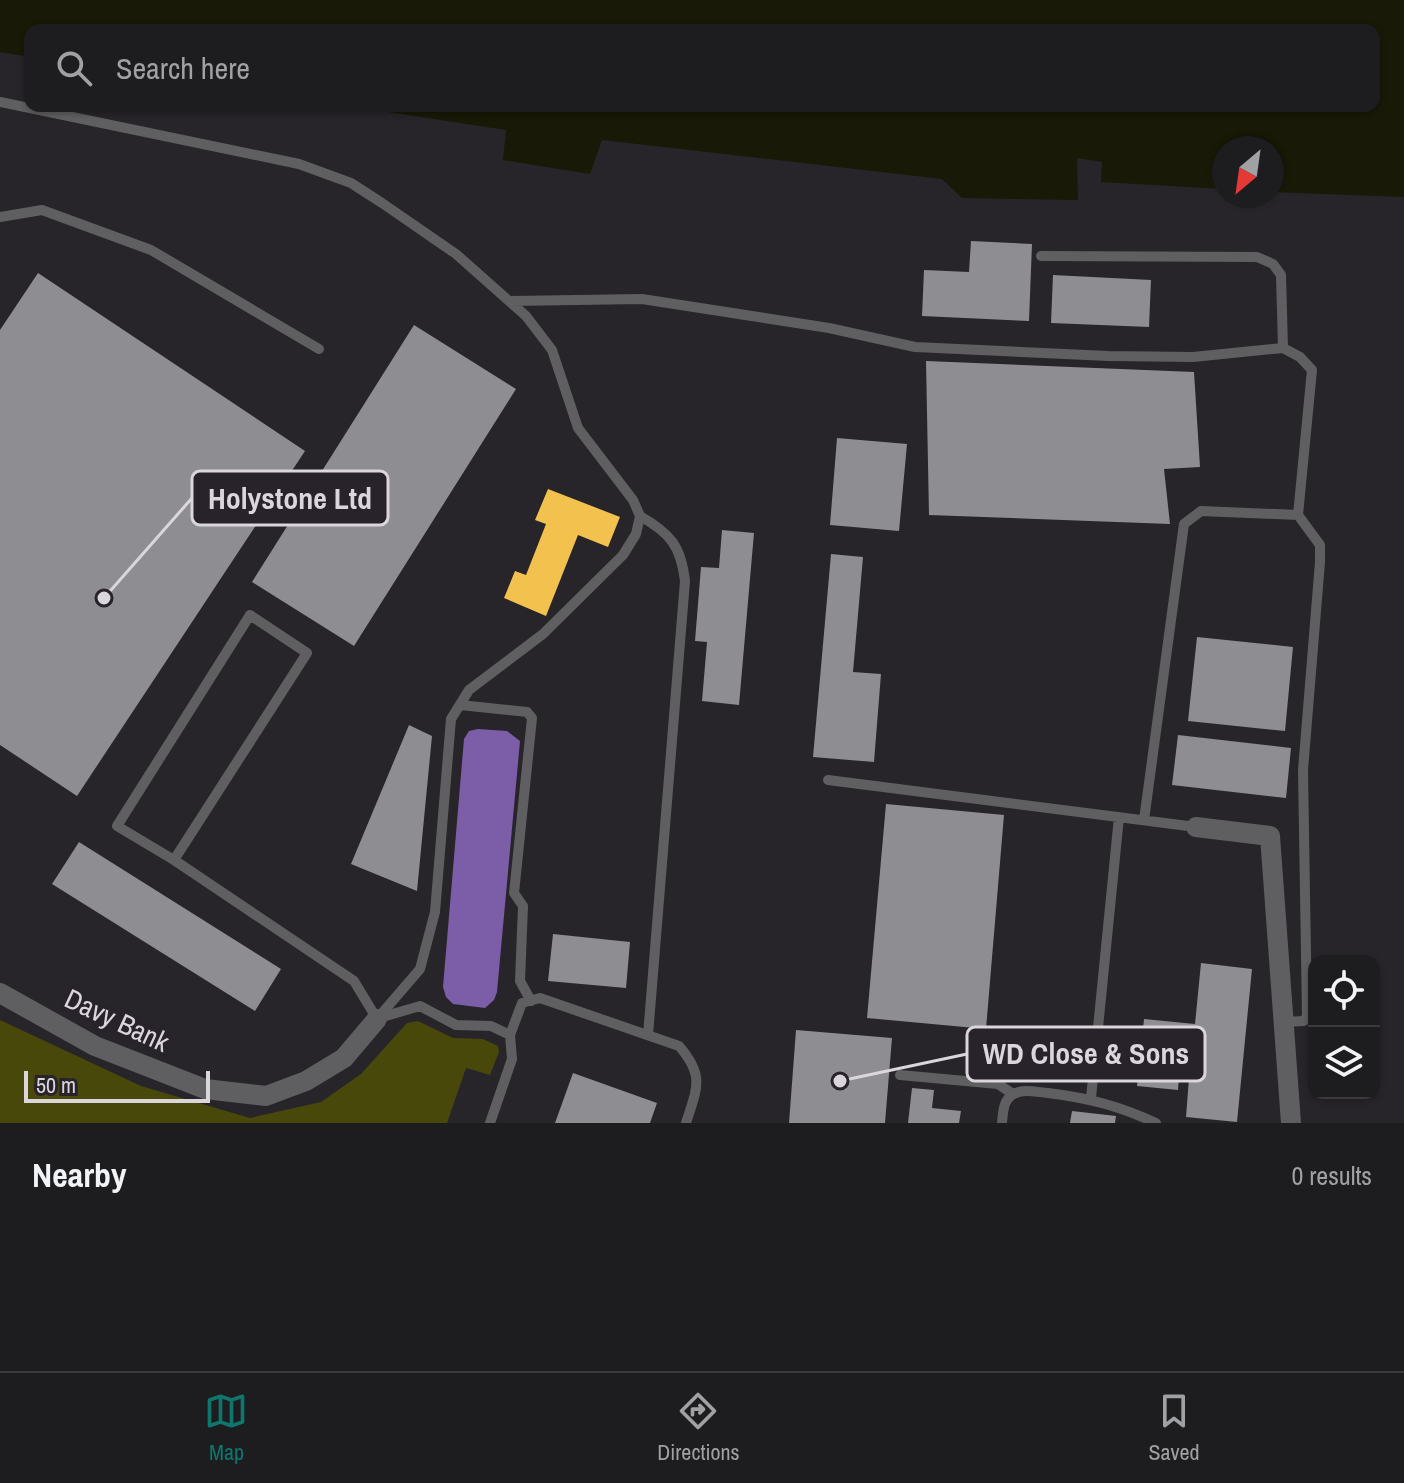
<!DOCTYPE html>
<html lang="en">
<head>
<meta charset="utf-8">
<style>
	:root { --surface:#1d1c1f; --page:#252528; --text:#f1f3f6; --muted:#a0a1a4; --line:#3b3a3d; --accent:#0f766e }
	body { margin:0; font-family:"Archivo Narrow",sans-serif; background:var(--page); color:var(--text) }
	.controls { position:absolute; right:24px; bottom:24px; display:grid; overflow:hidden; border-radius:16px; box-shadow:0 2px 6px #0004 }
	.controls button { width:72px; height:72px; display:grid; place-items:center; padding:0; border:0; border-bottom:2px solid var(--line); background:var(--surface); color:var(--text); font:40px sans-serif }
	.compass { position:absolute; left:1212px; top:136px; width:72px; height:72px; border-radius:50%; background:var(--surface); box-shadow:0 2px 6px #0004; rotate:209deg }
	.scale { position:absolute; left:24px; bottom:20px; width:186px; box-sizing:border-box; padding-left:8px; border:4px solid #dad6dc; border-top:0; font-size:22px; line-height:28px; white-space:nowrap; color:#dad6dc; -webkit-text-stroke:6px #28232b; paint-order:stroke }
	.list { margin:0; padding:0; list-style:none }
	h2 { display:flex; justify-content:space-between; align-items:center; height:104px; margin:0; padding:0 32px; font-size:34px }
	h2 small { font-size:26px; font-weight:400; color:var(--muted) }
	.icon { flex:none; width:44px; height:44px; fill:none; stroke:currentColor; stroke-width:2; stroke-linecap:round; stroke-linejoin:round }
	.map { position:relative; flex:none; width:1404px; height:1123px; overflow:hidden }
	.search { position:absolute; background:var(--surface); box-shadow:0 2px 6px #0004; left:24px; right:24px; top:24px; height:88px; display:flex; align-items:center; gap:20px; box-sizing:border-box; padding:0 28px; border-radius:16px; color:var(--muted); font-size:30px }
	.sheet { height:248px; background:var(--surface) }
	nav { display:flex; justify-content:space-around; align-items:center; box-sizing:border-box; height:112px; border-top:2px solid var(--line); background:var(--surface); font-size:22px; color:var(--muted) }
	nav a { display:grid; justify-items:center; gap:4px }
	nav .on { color:var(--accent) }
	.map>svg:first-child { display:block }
	.green { fill:#48480b }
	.water { fill:#181906 }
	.homes { fill:#f2c14e }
	.offices { fill:#7b5ea7 }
	.industry { fill:#8d8d92 }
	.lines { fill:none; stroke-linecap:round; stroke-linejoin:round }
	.service { stroke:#5f5e60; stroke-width:10 }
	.minor { stroke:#5f5e60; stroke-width:20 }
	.labels { text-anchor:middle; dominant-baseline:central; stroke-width:8; stroke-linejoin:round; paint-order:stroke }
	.street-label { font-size:28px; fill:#dad6dc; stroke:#28232b }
	.leader { fill:none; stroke:#dad6dc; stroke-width:3 }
	.callout-dot { fill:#dad6dc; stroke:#28232b; stroke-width:3 }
	.callout { fill:#28232b; stroke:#dad6dc; stroke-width:3 }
	.callout-label { font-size:30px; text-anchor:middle; font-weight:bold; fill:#dad6dc }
</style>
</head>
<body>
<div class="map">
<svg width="1404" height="1123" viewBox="0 0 1404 1123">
	<rect width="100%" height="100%" fill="#272529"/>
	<!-- green -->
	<path class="green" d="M 0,1020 L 141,1086 L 250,1118 L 321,1102 L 361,1074 L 407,1023 L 418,1021 L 453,1038 L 483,1039 L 498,1046 L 499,1052 L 490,1075 L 466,1068 L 447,1123 L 0,1123 Z"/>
	<!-- water -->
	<path class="water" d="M 0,0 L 1404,0 L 1404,197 L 1272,192 L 1272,148 L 1224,148 L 1224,189 L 1101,182 L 1102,162 L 1077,158 L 1078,200 L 962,198 L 942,179 L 602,140 L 590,174 L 503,160 L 506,130 L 349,106 L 1374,106 L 1374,30 L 30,30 L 30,57 L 0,52 Z"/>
	<!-- homes -->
	<path class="homes" d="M 548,489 L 620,517 L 608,547 L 578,535 L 546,616 L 504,598 L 515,571 L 526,575 L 546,524 L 535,520 Z"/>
	<!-- offices -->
	<path class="offices" d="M 478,729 L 507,731 L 520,741 L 497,992 L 494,1000 L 485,1008 L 453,1004 L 446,997 L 443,987 L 464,739 L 469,731 Z"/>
	<!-- industry -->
	<path class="industry" d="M 971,241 L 1032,244 L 1029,321 L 922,316 L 924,270 L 969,272 Z
		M 38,273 L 305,451 L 77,796 L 0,745 L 0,330 Z
		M 1053,275 L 1151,280 L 1149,327 L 1051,323 Z
		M 414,325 L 516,389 L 354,646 L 252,582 Z
		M 926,361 L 1194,372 L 1200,467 L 1164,469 L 1170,524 L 929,515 Z
		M 837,438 L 907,444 L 899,531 L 830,525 Z
		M 722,530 L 754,533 L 739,705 L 702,701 L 707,642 L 695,641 L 701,567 L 719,568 Z
		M 831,554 L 863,557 L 853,672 L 881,674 L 874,762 L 813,757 Z
		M 1197,637 L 1293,647 L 1285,731 L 1188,721 Z
		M 409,725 L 432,736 L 417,891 L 351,864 Z
		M 1178,735 L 1291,748 L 1286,798 L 1172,785 Z
		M 886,804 L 1004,815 L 986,1029 L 867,1018 Z
		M 79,842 L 281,969 L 255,1011 L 52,884 Z
		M 553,934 L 630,942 L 626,988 L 548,981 Z
		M 1201,963 L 1252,969 L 1237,1122 L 1186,1117 L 1189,1078 L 1179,1077 L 1178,1090 L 1137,1086 L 1144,1019 L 1195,1024 Z
		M 796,1030 L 892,1038 L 885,1123 L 789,1123 Z
		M 573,1073 L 657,1103 L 650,1123 L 555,1123 Z
		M 912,1088 L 934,1090 L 932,1108 L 961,1111 L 959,1123 L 908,1123 Z
		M 1072,1111 L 1116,1116 L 1115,1123 L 1070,1123 Z"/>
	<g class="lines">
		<!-- service -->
		<path class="service" d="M 0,102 L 299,164 L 351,183 L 382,203 L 456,254 L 526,316 L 552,350 L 578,428 L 633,500 L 640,516 L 636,534 L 623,555 L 543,634 L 469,690 L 451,719 L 435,912 L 420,969 L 377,1019
			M 0,217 L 42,210 L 151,250 L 319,349
			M 1041,256 L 1257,257 L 1273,264 L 1281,275 L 1283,348
			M 510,301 L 642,299 L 829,328 L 915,347 L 1108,356 L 1193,357 L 1283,348 L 1300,357 L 1312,370 L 1298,515
			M 640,516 C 670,533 681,546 685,581 L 648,1035
			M 460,705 L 527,712 L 532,718 L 514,893 L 523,906 L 520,981 L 531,1001
			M 828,780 L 1196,827
			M 1144,820 L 1184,524 L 1201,511 L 1298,515 L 1320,545 L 1320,562 L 1303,770 L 1307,1016 L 1304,1021 L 1284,1022
			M 174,860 L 117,826 L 250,615 L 307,653 L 174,860 L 354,981 L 377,1019
			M 379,1018 L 420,1006 L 456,1025 L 491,1026 L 510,1035 L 522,1003 L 540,998 L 679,1046 C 705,1076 697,1088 686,1123
			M 900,1075 L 998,1084 L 1013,1094
			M 1091,1098 L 1119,817
			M 490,1123 L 512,1059 L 510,1035
			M 1002,1123 C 1003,1113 1003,1101 1012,1095 C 1022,1088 1036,1092 1048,1093 C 1089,1098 1119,1106 1156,1123"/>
		<!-- minor -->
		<path class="minor" d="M 1196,827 L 1270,836 L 1291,1123
			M 0,993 L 95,1046 L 205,1089 L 266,1096 L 306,1081 L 344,1058 L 377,1019"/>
	</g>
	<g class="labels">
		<!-- street labels -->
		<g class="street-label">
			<text transform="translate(117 1020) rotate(25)">Davy Bank</text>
		</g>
	</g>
	<!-- callouts -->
	<path class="leader" d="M104 598L192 498M840 1081L967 1054"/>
	<g class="callout-dot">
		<circle cx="104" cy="598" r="8"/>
		<circle cx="840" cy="1081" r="8"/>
	</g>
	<g class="callout">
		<rect x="192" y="471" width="196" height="54" rx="8"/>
		<rect x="967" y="1027" width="238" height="54" rx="8"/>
	</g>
	<g class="callout-label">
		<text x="290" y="509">Holystone Ltd</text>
		<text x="1086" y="1064">WD Close &amp; Sons</text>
	</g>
</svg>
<div class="controls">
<button><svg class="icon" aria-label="locate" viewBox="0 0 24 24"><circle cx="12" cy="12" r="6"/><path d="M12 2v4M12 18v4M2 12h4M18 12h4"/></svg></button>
<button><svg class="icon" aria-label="layers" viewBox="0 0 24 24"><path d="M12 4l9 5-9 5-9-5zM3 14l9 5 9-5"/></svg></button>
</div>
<svg class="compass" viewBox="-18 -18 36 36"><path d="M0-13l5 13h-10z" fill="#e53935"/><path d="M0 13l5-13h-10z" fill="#a0a1a4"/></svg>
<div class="scale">50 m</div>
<div class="search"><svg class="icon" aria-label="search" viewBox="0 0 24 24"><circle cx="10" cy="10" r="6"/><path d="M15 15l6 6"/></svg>Search here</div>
</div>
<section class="sheet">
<h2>Nearby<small>0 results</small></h2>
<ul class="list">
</ul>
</section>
<nav>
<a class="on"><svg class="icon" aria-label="map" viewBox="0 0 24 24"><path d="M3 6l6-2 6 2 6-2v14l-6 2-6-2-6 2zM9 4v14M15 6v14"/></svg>Map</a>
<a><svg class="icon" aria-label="directions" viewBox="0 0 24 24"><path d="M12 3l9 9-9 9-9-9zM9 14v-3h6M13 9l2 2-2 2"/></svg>Directions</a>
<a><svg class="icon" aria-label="saved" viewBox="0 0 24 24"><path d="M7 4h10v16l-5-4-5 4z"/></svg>Saved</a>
</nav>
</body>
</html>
